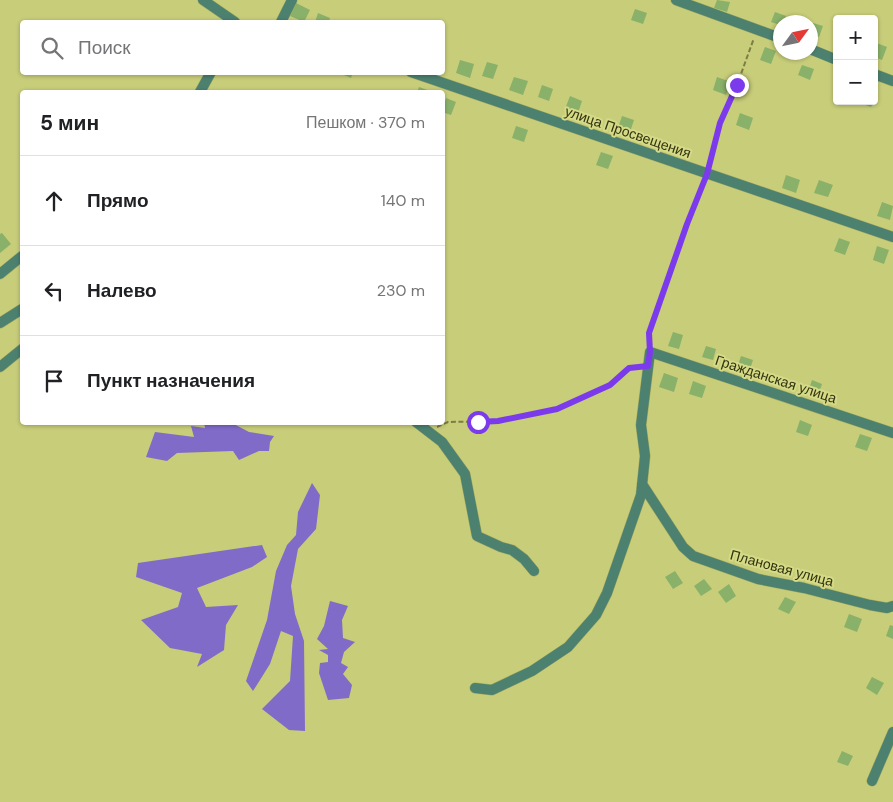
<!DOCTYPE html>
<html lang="ru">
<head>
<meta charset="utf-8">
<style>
	:root { --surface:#fff; --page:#f6f6f6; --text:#202124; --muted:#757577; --line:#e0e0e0 }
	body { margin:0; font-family:"DM Sans",sans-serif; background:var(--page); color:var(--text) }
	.controls { position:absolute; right:15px; top:15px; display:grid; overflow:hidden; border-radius:5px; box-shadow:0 1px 4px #0004 }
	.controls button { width:45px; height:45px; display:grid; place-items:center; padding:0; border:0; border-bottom:1px solid var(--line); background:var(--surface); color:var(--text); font:25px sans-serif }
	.compass { position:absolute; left:773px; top:15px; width:45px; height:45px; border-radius:50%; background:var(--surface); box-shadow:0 1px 4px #0004; rotate:57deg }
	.stop { position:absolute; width:15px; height:15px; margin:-11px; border:4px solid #7c3aed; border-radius:50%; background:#fff }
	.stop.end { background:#7c3aed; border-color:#fff; box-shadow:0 1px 5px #0008 }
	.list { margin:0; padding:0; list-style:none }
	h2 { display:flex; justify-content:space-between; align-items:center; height:65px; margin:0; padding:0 20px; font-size:21px }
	h2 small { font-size:16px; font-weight:400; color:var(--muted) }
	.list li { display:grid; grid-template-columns:32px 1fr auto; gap:15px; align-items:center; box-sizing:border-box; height:90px; padding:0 20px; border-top:1px solid var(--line) }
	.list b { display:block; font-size:19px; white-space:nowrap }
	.list em { font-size:16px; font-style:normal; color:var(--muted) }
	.icon { flex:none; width:28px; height:28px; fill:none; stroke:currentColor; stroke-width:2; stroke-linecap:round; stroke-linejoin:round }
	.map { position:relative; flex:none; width:893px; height:802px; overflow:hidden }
	.search { position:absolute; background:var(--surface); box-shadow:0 1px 4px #0004; left:20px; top:20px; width:425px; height:55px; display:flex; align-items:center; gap:12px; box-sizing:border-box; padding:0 18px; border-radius:5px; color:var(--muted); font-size:19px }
	.panel { position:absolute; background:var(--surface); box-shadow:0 1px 4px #0004; left:20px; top:90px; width:425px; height:335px; border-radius:5px }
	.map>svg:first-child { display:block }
	.water { fill:#806bc9 }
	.building { fill:#8ab169 }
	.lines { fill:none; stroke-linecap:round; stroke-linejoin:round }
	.minor-casing { stroke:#a6ab62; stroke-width:11 }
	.path { stroke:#7b7e43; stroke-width:2; stroke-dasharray:5 2.5; stroke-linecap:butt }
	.minor { stroke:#4c8170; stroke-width:10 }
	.route { stroke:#7c3aed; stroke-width:6 }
	.labels { text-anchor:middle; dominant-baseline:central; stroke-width:4; stroke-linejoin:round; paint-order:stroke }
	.street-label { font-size:14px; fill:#323310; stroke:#d4da86 }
</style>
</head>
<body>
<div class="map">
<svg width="893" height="802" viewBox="0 0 893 802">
	<rect width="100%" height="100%" fill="#c7cd79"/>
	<!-- water -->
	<path class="water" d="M 204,423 L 232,423 L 249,432 L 274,436 L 270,442 L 269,451 L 259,451 L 239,460 L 233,451 L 177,453 L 167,461 L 146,457 L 155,432 L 194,437 L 191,426 L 205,428 Z
		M 312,483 L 320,495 L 316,529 L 298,549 L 291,586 L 295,614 L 304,641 L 305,731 L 289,730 L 262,709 L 290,681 L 293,636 L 281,631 L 270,664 L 253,691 L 246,681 L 267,620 L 276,571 L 287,545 L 296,535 L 298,512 Z
		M 262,545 L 267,557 L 252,567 L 197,588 L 206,607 L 238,605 L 226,625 L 224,650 L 197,667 L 202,654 L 170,648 L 141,620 L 178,607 L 182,593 L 136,577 L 138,563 Z
		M 330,601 L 348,606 L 342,620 L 343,638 L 355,642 L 344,652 L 341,663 L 348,667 L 343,674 L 352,685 L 349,698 L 328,700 L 319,673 L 320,663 L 328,662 L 328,655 L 319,650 L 328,649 L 317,639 L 324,626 Z"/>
	<!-- building -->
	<path class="building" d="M 717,0 L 730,2 L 727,12 L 714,8 Z
		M 296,3 L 310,10 L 304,22 L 290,16 Z
		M 635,9 L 647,13 L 643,24 L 631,20 Z
		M 775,12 L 786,16 L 783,22 L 780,22 L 780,25 L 771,22 Z
		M 318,13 L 330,18 L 329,22 L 315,22 Z
		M 813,23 L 823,26 L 819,37 L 810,34 Z
		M 874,42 L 887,47 L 882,60 L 874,57 Z
		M 765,47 L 776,51 L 771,64 L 760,60 Z
		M 460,60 L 474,64 L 470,78 L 456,73 Z
		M 487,62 L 498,65 L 493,79 L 482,76 Z
		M 802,65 L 814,69 L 810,80 L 798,75 Z
		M 337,72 L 353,72 L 351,78 Z
		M 514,77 L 528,81 L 523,95 L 509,90 Z
		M 717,77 L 731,82 L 726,95 L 713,90 Z
		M 542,85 L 553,89 L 549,101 L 538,97 Z
		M 419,87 L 430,91 L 429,92 L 417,92 Z
		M 570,96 L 582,101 L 578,113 L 565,109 Z
		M 446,98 L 456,102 L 451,115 L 442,112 Z
		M 860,101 L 874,101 L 871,107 L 860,103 Z
		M 740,113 L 753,118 L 749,130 L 736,125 Z
		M 622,116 L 634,120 L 630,132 L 618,128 Z
		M 516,126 L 528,130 L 524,142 L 512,138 Z
		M 601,152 L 613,156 L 608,169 L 596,165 Z
		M 786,175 L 800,180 L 796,193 L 782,188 Z
		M 819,180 L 833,185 L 828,197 L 814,193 Z
		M 882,202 L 893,206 L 890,220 L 877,216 Z
		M 2,233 L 11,244 L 0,253 L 0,234 Z
		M 839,238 L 850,242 L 845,255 L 834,251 Z
		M 877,246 L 889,250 L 884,264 L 873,260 Z
		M 673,332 L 683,335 L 679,349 L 668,346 Z
		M 706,346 L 716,349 L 713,360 L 702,357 Z
		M 741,356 L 753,360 L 749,372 L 737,368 Z
		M 664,373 L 678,378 L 674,392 L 659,387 Z
		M 812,380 L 822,384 L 818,396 L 808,392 Z
		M 693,381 L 706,386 L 702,398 L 689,394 Z
		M 800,420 L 812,425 L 808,436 L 796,432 Z
		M 860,434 L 872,438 L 867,451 L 855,447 Z
		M 675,571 L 683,583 L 673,589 L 665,577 Z
		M 704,579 L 712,589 L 701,596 L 694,586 Z
		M 729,584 L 736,596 L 726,603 L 718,592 Z
		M 785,597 L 796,602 L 789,614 L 778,609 Z
		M 849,614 L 862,619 L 857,632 L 844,627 Z
		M 890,625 L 893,626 L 893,639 L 886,636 Z
		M 872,677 L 884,683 L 877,695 L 866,688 Z
		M 842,751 L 853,756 L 848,766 L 837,762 Z"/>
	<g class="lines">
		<!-- minor casing -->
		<g class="minor-casing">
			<path id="minor" d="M 203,0 L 235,22
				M 676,0 L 780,38
				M 281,22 L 292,0
				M 810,49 L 837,60
				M 411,72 L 893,237
				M 874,74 L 893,81
				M 200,92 L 211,72
				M 0,274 L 22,256
				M 0,323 L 22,309
				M 0,367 L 22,349
				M 416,422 L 442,442 L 465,474 L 477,536 L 501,547 L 512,550 L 524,559 L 534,571
				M 642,484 L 683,547 L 693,556 L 758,579 L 804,588 L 870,605 L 887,608 L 893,606
				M 475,688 L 492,690 L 532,671 L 568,647 L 596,615 L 607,593 L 641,495 L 645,456 L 641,425 L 650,352 L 893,433
				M 872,781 L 893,732"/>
		</g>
		<!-- path -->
		<path class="path" d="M 709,165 L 720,123 L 737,85 L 754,38
			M 650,343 L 649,333 L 687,224 L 704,182
			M 437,427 L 448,422 L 498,421 L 557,409 L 610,385 L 629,368 L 639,367"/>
		<!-- minor -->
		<use href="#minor" class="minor"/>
	</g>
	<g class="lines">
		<!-- route -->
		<path class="route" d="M 478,422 L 498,421 L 557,409 L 610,385 L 629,368 L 648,366 L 650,352 L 649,333 L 687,224 L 707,174 L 720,123 L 737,85"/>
	</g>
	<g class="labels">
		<!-- street labels -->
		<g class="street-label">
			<text transform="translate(628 132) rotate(19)">улица Просвещения</text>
			<text transform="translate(776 379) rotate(18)">Гражданская улица</text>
			<text transform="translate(782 568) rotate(15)">Плановая улица</text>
		</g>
	</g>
</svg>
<div class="controls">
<button>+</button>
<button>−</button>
</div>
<svg class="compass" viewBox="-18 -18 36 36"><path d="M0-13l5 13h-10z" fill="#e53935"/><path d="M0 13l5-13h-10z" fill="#757577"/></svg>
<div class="stop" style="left:478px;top:422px"></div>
<div class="stop end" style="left:737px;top:85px"></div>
<div class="search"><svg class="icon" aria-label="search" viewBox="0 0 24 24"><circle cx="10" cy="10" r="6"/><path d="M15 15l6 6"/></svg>Поиск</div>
<section class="panel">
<h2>5 мин<small>Пешком · 370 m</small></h2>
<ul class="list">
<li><svg class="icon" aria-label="ahead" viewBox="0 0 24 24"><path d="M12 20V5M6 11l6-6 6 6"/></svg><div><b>Прямо</b></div><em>140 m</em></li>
<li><svg class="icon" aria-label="left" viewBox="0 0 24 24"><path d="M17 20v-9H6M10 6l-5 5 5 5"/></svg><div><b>Налево</b></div><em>230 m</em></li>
<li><svg class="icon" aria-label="arrive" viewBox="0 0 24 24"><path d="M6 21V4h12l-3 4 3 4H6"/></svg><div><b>Пункт назначения</b></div></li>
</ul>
</section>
</div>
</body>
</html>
